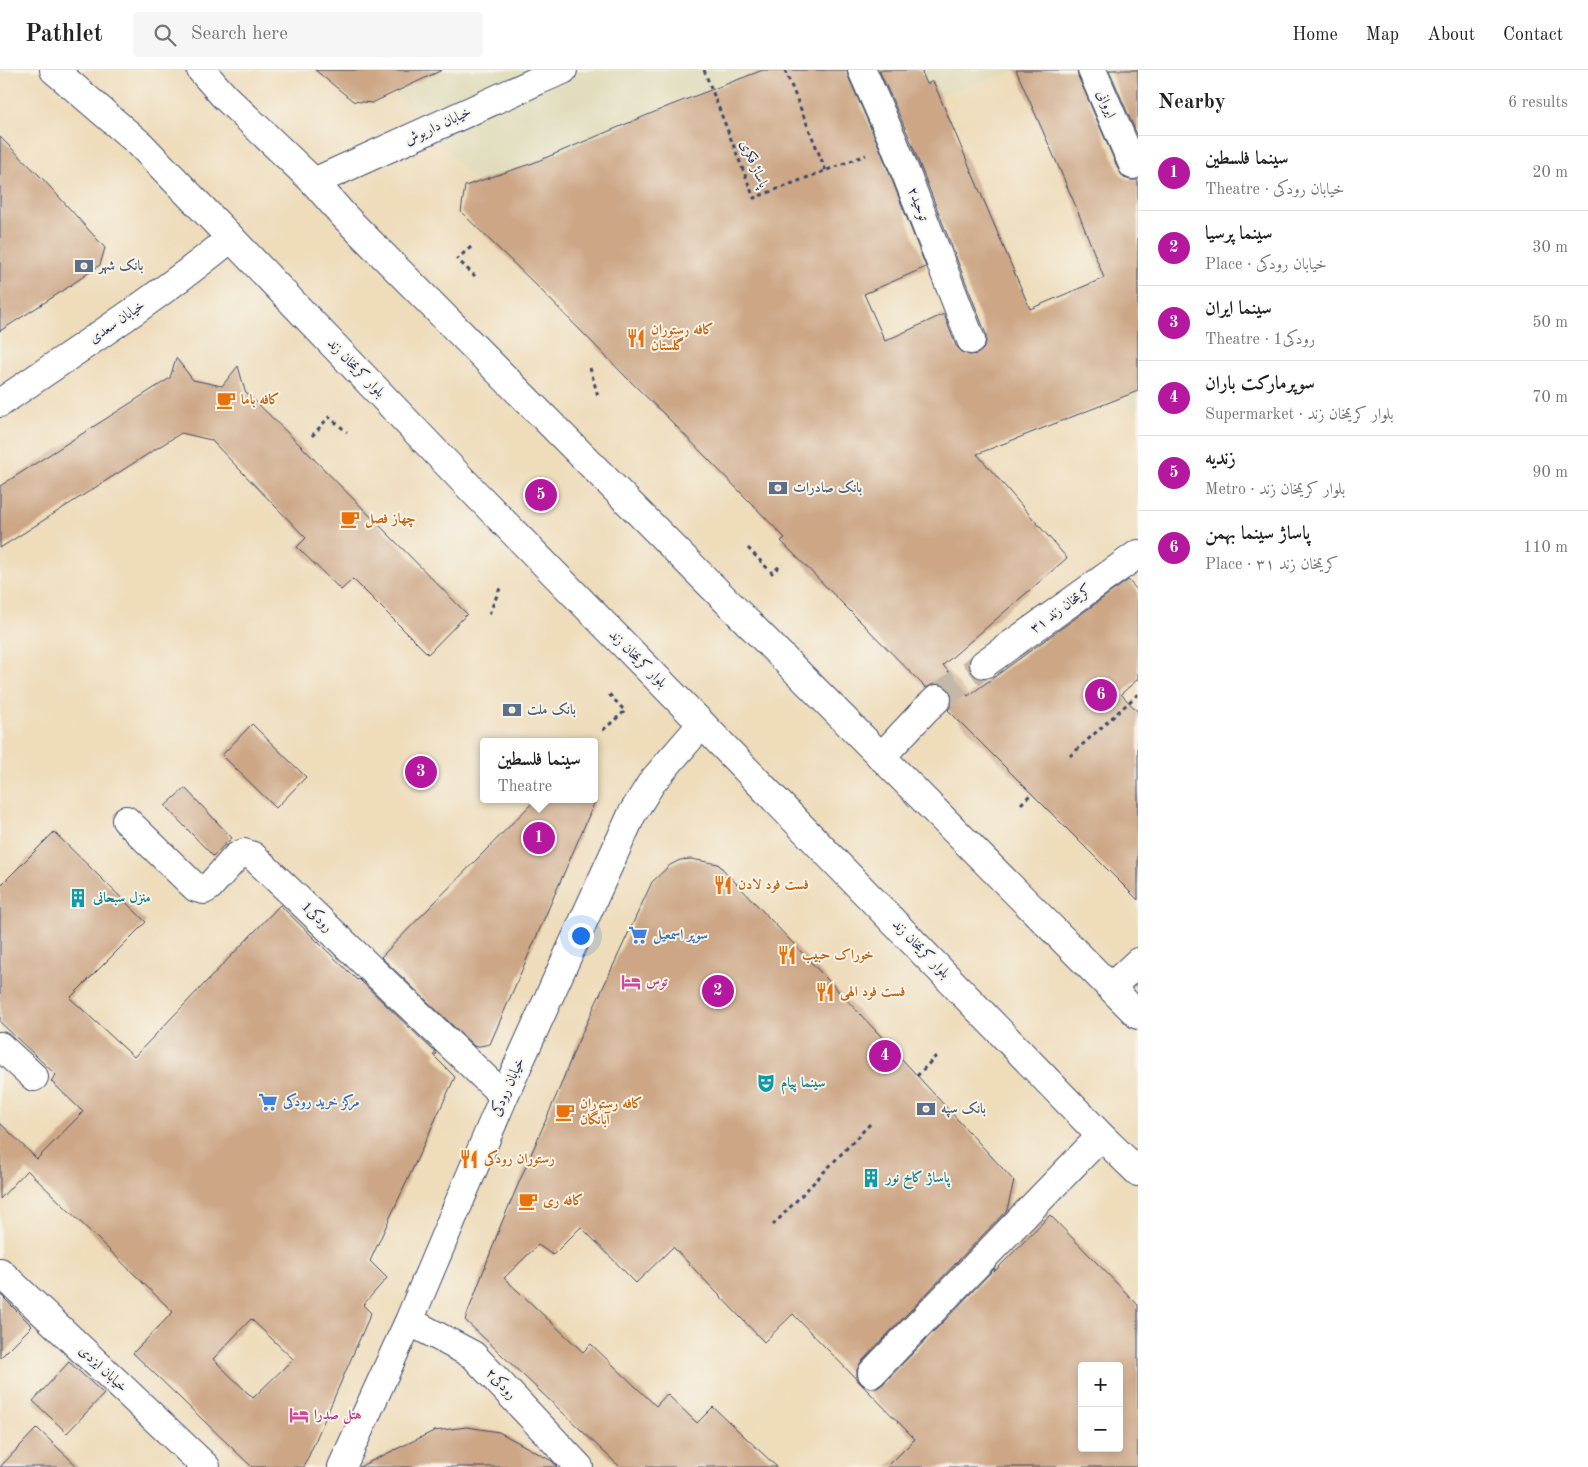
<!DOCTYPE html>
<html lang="en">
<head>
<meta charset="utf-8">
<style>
	:root { --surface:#fff; --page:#f6f6f6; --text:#222; --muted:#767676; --line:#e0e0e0; --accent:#b5179e }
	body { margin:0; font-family:"Old Standard TT",Amiri,serif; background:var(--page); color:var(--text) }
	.controls { position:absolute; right:15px; bottom:15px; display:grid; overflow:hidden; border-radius:5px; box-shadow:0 2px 8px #0003 }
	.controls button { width:45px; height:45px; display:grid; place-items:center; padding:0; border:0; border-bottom:1px solid var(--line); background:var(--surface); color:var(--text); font:25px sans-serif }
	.you { position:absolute; left:580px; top:865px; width:18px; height:18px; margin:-12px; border:4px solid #fff; border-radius:50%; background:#1a73e8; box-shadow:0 0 0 8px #1a73e833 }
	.badge { display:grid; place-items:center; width:32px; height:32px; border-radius:50%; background:var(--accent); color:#fff; font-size:16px; font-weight:700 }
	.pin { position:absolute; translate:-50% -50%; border:2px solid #fff; box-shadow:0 1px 5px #0006 }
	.popup { position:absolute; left:480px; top:668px; width:118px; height:65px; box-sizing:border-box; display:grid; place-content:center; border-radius:5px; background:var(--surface); filter:drop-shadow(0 1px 4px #0005); font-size:16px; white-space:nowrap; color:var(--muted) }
	.popup b { font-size:19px; color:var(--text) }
	.popup::after { content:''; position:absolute; left:50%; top:100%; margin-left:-10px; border:10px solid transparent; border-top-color:var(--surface) }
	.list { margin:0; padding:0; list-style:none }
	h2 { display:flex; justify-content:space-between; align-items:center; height:65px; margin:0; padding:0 20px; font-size:21px }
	h2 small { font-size:16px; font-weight:400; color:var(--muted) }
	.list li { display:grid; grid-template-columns:32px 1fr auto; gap:15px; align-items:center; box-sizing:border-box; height:75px; padding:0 20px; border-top:1px solid var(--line) }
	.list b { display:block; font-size:19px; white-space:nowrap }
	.list p { margin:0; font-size:16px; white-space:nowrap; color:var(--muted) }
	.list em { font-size:16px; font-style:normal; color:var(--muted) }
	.icon { flex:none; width:28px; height:28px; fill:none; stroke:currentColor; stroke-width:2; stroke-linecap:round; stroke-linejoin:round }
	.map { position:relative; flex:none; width:1138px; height:1397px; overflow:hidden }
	header { display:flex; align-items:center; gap:30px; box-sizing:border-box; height:70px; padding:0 25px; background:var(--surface); border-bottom:1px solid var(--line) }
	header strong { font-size:24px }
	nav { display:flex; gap:28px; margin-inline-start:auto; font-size:18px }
	.search { width:350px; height:45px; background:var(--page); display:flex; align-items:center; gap:12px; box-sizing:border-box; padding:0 18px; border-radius:5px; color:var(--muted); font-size:19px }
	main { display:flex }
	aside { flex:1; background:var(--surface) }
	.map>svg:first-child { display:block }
	.built { fill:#e0dcbb }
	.building { fill:#cca685; fill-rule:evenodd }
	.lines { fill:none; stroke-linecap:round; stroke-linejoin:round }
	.minor-tunnel { stroke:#c4b9a8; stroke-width:28; stroke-dasharray:28 14; stroke-linecap:butt }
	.minor-casing { stroke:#3b496c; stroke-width:30 }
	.major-casing { stroke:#3b496c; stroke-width:30 }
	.path { stroke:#3b496c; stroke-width:3; stroke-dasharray:4 4; stroke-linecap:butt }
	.minor { stroke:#fff; stroke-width:28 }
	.major { stroke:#fff; stroke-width:28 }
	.labels { text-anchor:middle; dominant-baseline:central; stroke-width:4; stroke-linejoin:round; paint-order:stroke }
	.street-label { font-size:14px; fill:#1b2f5e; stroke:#f7f3e8 }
	.service-label { font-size:14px; font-weight:bold; fill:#4e5e75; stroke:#f7f3e8; text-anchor:start }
	.food-label { font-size:14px; font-weight:bold; fill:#c56008; stroke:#f7f3e8; text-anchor:start }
	.culture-label { font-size:14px; font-weight:bold; fill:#0d838f; stroke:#f7f3e8; text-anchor:start }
	.shop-label { font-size:14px; font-weight:bold; fill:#366cbe; stroke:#f7f3e8; text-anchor:start }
	.hotel-label { font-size:14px; font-weight:bold; fill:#b23c85; stroke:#f7f3e8; text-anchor:start }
</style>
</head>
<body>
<header>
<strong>Pathlet</strong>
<div class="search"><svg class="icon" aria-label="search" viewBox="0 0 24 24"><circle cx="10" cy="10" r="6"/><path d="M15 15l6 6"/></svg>Search here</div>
<nav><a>Home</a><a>Map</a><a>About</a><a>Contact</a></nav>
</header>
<main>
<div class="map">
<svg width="1138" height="1397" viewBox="0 0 1138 1397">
	<rect width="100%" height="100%" fill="#f7f3e8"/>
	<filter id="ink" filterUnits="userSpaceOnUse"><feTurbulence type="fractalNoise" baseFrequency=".02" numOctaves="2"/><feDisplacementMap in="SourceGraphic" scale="10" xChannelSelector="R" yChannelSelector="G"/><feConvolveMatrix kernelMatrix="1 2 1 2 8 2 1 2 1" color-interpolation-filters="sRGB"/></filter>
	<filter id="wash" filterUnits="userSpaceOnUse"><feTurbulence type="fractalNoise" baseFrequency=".0096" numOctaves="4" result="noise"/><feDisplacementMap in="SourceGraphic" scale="20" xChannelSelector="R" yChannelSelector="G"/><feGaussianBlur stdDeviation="1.12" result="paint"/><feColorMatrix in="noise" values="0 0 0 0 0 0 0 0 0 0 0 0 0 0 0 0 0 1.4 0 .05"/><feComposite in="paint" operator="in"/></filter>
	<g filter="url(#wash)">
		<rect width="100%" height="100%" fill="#eedcba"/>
		<!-- built -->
		<path class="built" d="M 381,0 L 1020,0 L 940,25 L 890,46 L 911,134 L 845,161 L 524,166 L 395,22 Z
			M 1138,321 L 1138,348 L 1121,327 Z"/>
		<g id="blocks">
			<!-- building -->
			<path class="building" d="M 315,0 L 442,0 L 372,33 L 353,31 Z
				M 763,0 L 847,0 L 848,6 L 880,79 L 926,197 L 864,224 L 885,271 L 944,244 L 956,276 L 962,282 L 969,285 L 977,284 L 983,279 L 986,272 L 986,264 L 909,67 L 879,0 L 921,0 L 927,14 L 933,11 L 1030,239 L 1104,208 L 1074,132 L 1016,0 L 1077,0 L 1078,6 L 1119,101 L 1124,108 L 1131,110 L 1138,110 L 1138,321 L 977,384 L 1067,488 L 943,595 L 968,626 L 1128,510 L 1138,521 L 1138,609 L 1121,624 L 1138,642 L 1138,830 L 948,640 L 952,634 L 952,626 L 948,618 L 942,614 L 934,614 L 926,618 L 781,471 L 785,468 L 670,350 L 625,306 L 536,215 L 461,142 L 465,116 L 533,93 L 669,36 Z
				M 1109,0 L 1138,0 L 1138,67 Z
				M 0,67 L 42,108 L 105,178 L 100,195 L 61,222 L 0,261 Z
				M 176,288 L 193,310 L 222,316 L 238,296 L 245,321 L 304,379 L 467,544 L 428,584 L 353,509 L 341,520 L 297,477 L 306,468 L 211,370 L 181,363 L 0,478 L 0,416 L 170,308 Z
				M 252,654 L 306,707 L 276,738 L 222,685 Z
				M 185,718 L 232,768 L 213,786 L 165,736 Z
				M 536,729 L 596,729 L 490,974 L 475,977 L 381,887 Z
				M 54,762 L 146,852 L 70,928 L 134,987 L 280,835 L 357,910 L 359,909 L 437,984 L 433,985 L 455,1007 L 370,1191 L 387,1208 L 363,1235 L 371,1243 L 304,1397 L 252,1397 L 133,1283 L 173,1242 L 27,1100 L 0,1129 L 0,1053 L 37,1089 L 83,1042 L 51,1011 L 56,1005 L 0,952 L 0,816 ZM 251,1249 L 293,1289 L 253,1328 L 213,1289 Z
				M 691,789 L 718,794 L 878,963 L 1014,1111 L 1007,1140 L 861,1292 L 857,1300 L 857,1308 L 861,1314 L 869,1318 L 877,1318 L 883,1314 L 995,1198 L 994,1202 L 1050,1145 L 1138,1235 L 1138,1397 L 887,1397 L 915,1369 L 864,1317 L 793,1244 L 764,1272 L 673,1177 L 636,1213 L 581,1157 L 553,1185 L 538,1175 L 504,1208 L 583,1282 L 591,1274 L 656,1336 L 667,1324 L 697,1353 L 713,1337 L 777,1397 L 620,1397 L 465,1250 L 502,1152 L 560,1017 L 576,976 L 652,812 L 670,795 L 680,790 ZM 1082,1296 L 1119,1296 L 1119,1378 L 1082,1378 Z
				M 0,1224 L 32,1256 L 0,1288 Z
				M 69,1292 L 104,1324 L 67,1363 L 33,1331 Z
				M 467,1357 L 499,1362 L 552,1391 L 557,1397 L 359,1397 L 434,1361 Z
				M 37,1358 L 78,1397 L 0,1397 Z"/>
		</g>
	</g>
	<g filter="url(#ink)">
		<use href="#blocks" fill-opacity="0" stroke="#3b496c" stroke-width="1"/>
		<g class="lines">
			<!-- minor-tunnel -->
			<path class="minor-tunnel" d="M 937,629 L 984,594"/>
			<!-- minor casing -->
			<g class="minor-casing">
				<path id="minor" d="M 862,0 L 894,73 L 971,270
					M 1092,0 L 1133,95
					M 314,112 L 539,10 L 563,0
					M 0,333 C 78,279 158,228 231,168
					M 984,594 L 1138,484
					M 881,687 L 925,640 L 937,629
					M 126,750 L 196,818 L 204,820 L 209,817 L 236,787 L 244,783 L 253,786 L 504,1026
					M 1111,917 L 1138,892
					M 0,976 L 34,1007
					M 0,1202 L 206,1397
					M 409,1251 L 473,1285 L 579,1397
					M 872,1303 L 1101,1066
					M 342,1397 L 409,1251 L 504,1026 L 632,744 L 652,712 L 702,654"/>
			</g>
			<!-- major casing -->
			<g class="major-casing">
				<path id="major" d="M 54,0 L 140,74 L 231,168 L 476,424 L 702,654 L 1101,1066 L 1138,1102
					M 201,0 L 224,26 L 314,112 L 344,146 L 1138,945"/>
			</g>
			<!-- path -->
			<path class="path" d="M 704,0 L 754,128 L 866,85
				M 785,0 L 826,101
				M 471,177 L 457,189 L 475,206
				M 590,298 L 598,326
				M 312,366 L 329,347 L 347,362
				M 748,478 L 772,503 L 782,494
				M 489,544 L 501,516
				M 603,660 L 625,641 L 607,622
				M 1070,686 L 1138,624
				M 1021,734 L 1031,724
				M 917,1006 L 936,986
				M 773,1155 L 872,1052"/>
			<!-- minor -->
			<use href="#minor" class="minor"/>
			<!-- major -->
			<use href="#major" class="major"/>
		</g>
	</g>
	<!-- icons -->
	<defs>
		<g id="bank-bare" transform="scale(1.5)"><path d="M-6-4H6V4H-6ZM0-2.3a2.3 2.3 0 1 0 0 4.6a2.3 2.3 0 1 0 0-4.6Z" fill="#5c6f8a" stroke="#f7f3e8" stroke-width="2.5" paint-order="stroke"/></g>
		<g id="restaurant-bare" transform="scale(1.5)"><path d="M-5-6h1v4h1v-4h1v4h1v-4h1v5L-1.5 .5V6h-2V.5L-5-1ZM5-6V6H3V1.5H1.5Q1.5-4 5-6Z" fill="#e8710a" stroke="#f7f3e8" stroke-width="2.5" paint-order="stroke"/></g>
		<g id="cafe-bare" transform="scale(1.5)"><path d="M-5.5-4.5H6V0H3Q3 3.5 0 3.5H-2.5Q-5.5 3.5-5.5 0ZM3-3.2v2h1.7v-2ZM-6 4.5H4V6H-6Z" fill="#e8710a" stroke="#f7f3e8" stroke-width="2.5" paint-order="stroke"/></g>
		<g id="building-bare" transform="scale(1.5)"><path d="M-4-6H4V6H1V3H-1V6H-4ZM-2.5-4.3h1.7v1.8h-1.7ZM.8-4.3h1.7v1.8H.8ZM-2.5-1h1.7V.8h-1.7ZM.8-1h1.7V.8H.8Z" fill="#0f9aa8" stroke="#f7f3e8" stroke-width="2.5" paint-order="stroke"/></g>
		<g id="supermarket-bare" transform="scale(1.5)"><path d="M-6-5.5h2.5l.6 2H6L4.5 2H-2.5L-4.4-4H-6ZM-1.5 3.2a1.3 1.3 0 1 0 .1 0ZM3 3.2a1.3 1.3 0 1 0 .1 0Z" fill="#3f7fe0" stroke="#f7f3e8" stroke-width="2.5" paint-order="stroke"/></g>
		<g id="hotel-bare" transform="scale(1.5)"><path d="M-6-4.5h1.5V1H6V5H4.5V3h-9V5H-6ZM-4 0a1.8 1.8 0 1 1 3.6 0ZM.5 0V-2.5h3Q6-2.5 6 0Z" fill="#d1479c" stroke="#f7f3e8" stroke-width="2.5" paint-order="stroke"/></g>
		<g id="theatre-bare" transform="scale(1.5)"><path d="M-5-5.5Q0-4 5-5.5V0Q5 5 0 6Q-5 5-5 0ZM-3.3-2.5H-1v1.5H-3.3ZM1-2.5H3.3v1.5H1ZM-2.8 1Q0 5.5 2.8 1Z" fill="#0f9aa8" stroke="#f7f3e8" stroke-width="2.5" paint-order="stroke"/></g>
	</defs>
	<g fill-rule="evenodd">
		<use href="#bank-bare" x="84" y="196"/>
		<use href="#restaurant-bare" x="636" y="268"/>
		<use href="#cafe-bare" x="226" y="330"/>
		<use href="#bank-bare" x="778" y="418"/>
		<use href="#cafe-bare" x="350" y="449"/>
		<use href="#bank-bare" x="512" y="640"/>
		<use href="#restaurant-bare" x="723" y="815"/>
		<use href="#building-bare" x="78" y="828"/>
		<use href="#supermarket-bare" x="638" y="865"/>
		<use href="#restaurant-bare" x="787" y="885"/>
		<use href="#hotel-bare" x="631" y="912"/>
		<use href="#restaurant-bare" x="825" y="922"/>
		<use href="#theatre-bare" x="766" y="1013"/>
		<use href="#supermarket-bare" x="268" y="1032"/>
		<use href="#bank-bare" x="926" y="1039"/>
		<use href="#cafe-bare" x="565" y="1042"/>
		<use href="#restaurant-bare" x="469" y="1089"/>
		<use href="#building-bare" x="871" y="1108"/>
		<use href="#cafe-bare" x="528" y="1131"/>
		<use href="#hotel-bare" x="299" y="1345"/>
	</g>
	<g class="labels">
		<!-- street labels -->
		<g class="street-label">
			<text transform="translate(1106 34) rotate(67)">ایروانی</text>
			<text transform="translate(438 56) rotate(-25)">خیابان داریوش</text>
			<text transform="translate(754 94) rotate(66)">پاساژ فکری</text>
			<text transform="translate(918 134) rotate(69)">توحید۲</text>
			<text transform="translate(117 252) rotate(-35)">خیابان سعدی</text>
			<text transform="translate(356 298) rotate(46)">بلوار کریمخان زند</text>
			<text transform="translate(1061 539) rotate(-36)">کریمخان زند ۳۱</text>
			<text transform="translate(638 589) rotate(45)">بلوار کریمخان زند</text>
			<text transform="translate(317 847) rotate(44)">1رودکی</text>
			<text transform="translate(921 879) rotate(46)">بلوار کریمخان زند</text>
			<text transform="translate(508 1017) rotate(-66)">خیابان رودکی</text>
			<text transform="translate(103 1299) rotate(43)">خیابان ایزدی</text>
			<text transform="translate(501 1314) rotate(47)">رودکی۲</text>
		</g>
		<!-- service labels -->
		<g class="service-label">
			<text x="99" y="196">بانک شهر</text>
			<text x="793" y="418">بانک صادرات</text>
			<text x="527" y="640">بانک ملت</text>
			<text x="941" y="1039">بانک سپه</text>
		</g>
		<!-- food labels -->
		<g class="food-label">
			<text x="651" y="260">کافه رستوران<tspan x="651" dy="16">گلستان</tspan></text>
			<text x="241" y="330">کافه باما</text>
			<text x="365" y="449">چهاز فصل</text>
			<text x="738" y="815">فست فود لادن</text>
			<text x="802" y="885">خوراک حبیب</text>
			<text x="840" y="922">فست فود الهی</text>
			<text x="580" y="1034">کافه رستوران<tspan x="580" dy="16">آبانگان</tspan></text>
			<text x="484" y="1089">رستوران رودکی</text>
			<text x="543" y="1131">کافه ری</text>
		</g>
		<!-- culture labels -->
		<g class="culture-label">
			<text x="93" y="828">منزل سبحانی</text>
			<text x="781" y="1013">سینما پیام</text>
			<text x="886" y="1108">پاساژ کاخ نور</text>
		</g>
		<!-- shop labels -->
		<g class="shop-label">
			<text x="653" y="865">سوپر اسمعیل</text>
			<text x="283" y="1032">مرکز خرید رودکی</text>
		</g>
		<!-- hotel labels -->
		<g class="hotel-label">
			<text x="646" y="912">توس</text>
			<text x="314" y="1345">هتل صدرا</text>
		</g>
	</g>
</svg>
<div class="controls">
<button>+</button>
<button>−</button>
</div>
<div class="you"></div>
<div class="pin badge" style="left:539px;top:768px">1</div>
<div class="popup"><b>سینما فلسطین</b>Theatre</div>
<div class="pin badge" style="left:718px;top:921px">2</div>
<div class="pin badge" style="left:421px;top:702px">3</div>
<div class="pin badge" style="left:885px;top:986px">4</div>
<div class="pin badge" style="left:541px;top:425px">5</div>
<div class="pin badge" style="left:1101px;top:625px">6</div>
</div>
<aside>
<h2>Nearby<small>6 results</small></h2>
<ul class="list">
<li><span class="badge">1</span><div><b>سینما فلسطین</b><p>Theatre · خیابان رودکی</p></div><em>20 m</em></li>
<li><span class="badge">2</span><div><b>سینما پرسیا</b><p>Place · خیابان رودکی</p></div><em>30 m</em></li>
<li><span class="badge">3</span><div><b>سینما ایران</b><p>Theatre · 1رودکی</p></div><em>50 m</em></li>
<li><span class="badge">4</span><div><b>سوپرمارکت باران</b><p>Supermarket · بلوار کریمخان زند</p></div><em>70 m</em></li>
<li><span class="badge">5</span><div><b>زندیه</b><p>Metro · بلوار کریمخان زند</p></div><em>90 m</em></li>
<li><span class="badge">6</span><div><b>پاساژ سینما بهمن</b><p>Place · کریمخان زند ۳۱</p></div><em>110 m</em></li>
</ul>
</aside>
</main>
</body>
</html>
